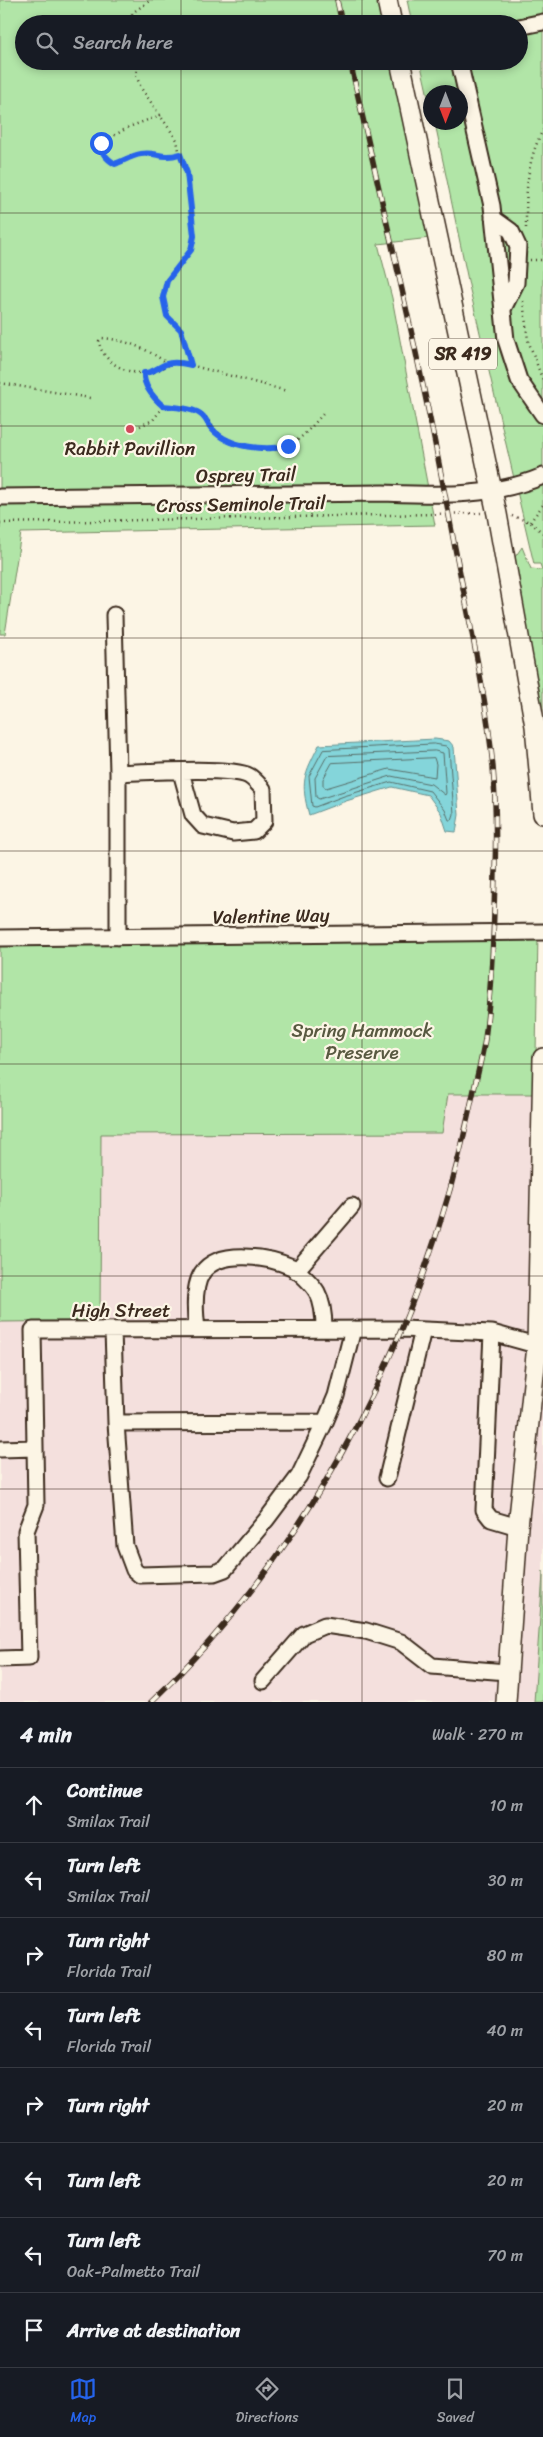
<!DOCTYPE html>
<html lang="en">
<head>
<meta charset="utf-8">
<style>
	:root { --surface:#171b24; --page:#242831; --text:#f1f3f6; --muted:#9ea1a6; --line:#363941; --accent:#2563eb }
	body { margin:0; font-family:Sriracha,sans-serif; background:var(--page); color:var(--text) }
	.compass { position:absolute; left:423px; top:85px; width:45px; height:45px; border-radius:50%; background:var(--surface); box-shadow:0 2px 8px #0003; rotate:180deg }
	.stop { position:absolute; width:15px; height:15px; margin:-11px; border:4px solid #2563eb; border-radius:50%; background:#fff }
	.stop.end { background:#2563eb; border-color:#fff; box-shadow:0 1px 5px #0008 }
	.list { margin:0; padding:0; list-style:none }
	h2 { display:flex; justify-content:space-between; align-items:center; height:65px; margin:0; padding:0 20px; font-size:21px }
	h2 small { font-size:16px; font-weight:400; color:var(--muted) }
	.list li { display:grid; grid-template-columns:32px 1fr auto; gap:15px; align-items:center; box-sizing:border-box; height:75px; padding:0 20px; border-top:1px solid var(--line) }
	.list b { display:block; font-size:19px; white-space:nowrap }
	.list p { margin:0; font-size:16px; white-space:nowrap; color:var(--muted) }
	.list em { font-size:16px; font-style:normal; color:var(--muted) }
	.icon { flex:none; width:28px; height:28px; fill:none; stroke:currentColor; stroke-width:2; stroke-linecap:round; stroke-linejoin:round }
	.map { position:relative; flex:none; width:543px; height:1702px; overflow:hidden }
	.search { position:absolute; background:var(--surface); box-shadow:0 2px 8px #0003; left:15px; right:15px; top:15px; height:55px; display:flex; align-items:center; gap:12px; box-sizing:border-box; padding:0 18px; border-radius:28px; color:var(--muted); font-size:19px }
	.sheet { height:665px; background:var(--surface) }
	nav { display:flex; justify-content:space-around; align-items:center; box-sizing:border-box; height:70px; border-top:1px solid var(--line); background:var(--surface); font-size:14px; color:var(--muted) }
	nav a { display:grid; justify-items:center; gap:2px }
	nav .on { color:var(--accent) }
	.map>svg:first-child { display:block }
	.built { fill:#f4e0dd }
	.green { fill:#b1e5a7; stroke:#768862 }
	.water { fill:#84d5da; stroke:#67918f }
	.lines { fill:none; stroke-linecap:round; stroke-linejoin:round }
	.shore { stroke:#586e69; stroke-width:1 }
	.minor-casing { stroke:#3b2a1e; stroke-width:19 }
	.major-casing { stroke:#3b2a1e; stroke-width:22 }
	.path { stroke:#3b2a1e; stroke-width:2.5; stroke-dasharray:1 4; stroke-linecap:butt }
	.minor { stroke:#fcf5e5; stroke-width:15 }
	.major { stroke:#fcf5e5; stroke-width:19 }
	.rail-casing { stroke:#3b2a1e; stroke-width:5.5 }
	.rail { stroke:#fcf5e5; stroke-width:4; stroke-dasharray:11; stroke-linecap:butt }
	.route { stroke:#2563eb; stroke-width:6 }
	.grid { fill:none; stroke:#3b2a1e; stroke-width:1; stroke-opacity:0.55 }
	.poi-dot { fill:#d1495b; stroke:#fcf5e5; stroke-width:2 }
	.labels { text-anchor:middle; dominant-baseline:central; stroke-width:4.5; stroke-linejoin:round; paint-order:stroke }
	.shield { fill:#fcf5e5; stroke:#75675a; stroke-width:1 }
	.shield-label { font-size:18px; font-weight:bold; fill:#3b2a1e }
	.poi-label { font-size:19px; fill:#3b2a1e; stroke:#fcf5e5 }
	.street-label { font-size:19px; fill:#3b2a1e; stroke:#fcf5e5 }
	.park-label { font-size:19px; fill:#585940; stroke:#fcf5e5 }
</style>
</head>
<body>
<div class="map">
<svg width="543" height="1702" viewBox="0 0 543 1702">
	<rect width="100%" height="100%" fill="#fcf5e5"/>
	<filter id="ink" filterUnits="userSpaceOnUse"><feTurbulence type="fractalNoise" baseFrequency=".02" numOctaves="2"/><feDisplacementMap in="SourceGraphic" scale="10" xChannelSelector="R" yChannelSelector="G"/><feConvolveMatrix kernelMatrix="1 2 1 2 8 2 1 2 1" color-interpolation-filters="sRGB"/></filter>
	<g filter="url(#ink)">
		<!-- built -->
		<path class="built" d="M 535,1094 L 531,1334 L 499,1702 L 0,1702 L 0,1311 L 103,1095 Z
			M 543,1355 L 543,1571 L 534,1702 L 513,1702 Z"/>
		<!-- green -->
		<path class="green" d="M 0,0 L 379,0 L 384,24 L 24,24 L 24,61 L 393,61 L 430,238 L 378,244 L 392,298 L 435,525 L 21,533 L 5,634 L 0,634 Z
			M 407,0 L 543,0 L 543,738 L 513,560 L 522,547 L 531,569 L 542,570 L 540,564 L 534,564 L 470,290 L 435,123 L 460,122 L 460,92 L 430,92 L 430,105 L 420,61 L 519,61 L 519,24 L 412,24 Z
			M 538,933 L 535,1116 L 534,1094 L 448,1094 L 442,1133 L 101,1134 L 100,1321 L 0,1322 L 0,940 Z
			M 543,1571 L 543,1702 L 534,1702 L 543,1574 Z"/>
		<!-- water -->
		<path class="water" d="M 435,739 L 449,741 L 454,747 L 459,815 L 456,832 L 447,831 L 441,813 L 428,795 L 392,787 L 346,801 L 309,815 C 300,781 304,775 319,745 Z"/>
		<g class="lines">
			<!-- shore -->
			<path class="shore" d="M 434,744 L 446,746 L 449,749 L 454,814 L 452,820 L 449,820 L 445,810 L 430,791 L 391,782 L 344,796 L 315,807 L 312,806 L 309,776 L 323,750 Z
				M 435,751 L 443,753 L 446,793 L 445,795 L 431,784 L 391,776 L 319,799 L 316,797 L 315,778 L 327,756 Z
				M 434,758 L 436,764 L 435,777 L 389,769 L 326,788 L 323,786 L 323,779 L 332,763 Z"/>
			<!-- minor casing -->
			<g class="minor-casing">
				<path id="minor" d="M 519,27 L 543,22
					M 459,61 L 492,206 L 506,340 L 519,380 L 543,415
					M 493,218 L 511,231 L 518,246 L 516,283 L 503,309
					M 0,497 L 383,493 C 437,495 491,498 543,476
					M 114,615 L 118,773 L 118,937
					M 118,773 C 144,772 231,766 249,776 C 254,779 259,785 263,789 L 264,821 L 254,831 L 233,833 L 203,826 L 193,815 L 181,772
					M 0,938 L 543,932
					M 296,1271 L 352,1206
					M 197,1329 C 195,1313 193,1287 202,1273 C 219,1248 269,1257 292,1267 C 299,1271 313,1285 317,1292 C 323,1303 324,1317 324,1329
					M 113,1330 L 116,1423 L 325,1422 L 336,1396 L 353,1329
					M 492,1333 L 484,1510 L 491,1519 L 518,1527
					M 116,1423 L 125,1546 L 134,1570 L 140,1575 L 214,1573 L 225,1569 L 266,1520 L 299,1476 L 325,1422
					M 0,1449 L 35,1448
					M 387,1478 L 423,1330
					M 0,1659 L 29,1658 L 26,1531 L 36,1505 L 33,1330 L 403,1329 L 492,1333 L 543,1347
					M 263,1681 L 304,1634 L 325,1625 L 366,1631 L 401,1642 L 432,1666 L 507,1672"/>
			</g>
			<!-- major casing -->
			<g class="major-casing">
				<path id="major" d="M 387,0 L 392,24
					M 400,61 L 497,514 L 535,726 L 543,814
					M 506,1702 L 518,1527 L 537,1346 L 543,1058"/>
			</g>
			<!-- path -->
			<path class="path" d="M 133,24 L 132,13 L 151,0
				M 139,61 L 136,75 L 141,88 L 177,140 L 181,161 L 187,173 L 194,236 L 191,250 L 167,281 L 163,297 L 167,316 L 181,330 L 191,365
				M 161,115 L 129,127 L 101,143 C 100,153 107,159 115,164 C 122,160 133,155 141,154 C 157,151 160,160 180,154
				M 526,228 C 526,193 526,162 543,130
				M 530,260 L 543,260
				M 523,301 L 528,340 L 543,381
				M 144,373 C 126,374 101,361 99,341 L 102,338 C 127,340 147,349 167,363
				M 0,383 L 90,398
				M 163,407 C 154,398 143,386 144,373 C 156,374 165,364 179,362 L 287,391
				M 163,407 C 177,407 197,407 207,419 C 212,425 214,431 222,436 C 236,446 273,454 288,446 C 302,439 313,425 323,414
				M 140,426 L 153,420 L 163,407
				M 512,516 L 530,522 L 543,533
				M 530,522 L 543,505
				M 0,523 L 482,513"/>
			<!-- minor -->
			<use href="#minor" class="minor"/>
			<!-- major -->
			<use href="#major" class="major"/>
			<!-- rail casing -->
			<g class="rail-casing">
				<path id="rail" d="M 337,0 L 342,24
					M 151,1702 C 318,1543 426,1323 472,1099 C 476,1079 482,1059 485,1039 C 492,984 494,928 495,872 C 496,838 496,802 493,767 C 485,682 464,600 449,516 C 421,364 384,213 350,61"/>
			</g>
			<!-- rail -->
			<use href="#rail" class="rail"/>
		</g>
	</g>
	<g class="lines" filter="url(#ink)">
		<!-- route -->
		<path class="route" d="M 101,143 C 100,153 107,159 115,164 C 123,161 133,155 141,154 C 157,151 160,160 180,154 L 187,173 L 194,236 L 191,250 L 167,281 L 163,297 L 167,316 L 181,330 L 191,365 C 183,363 174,361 166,364 C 158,367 153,373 144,373 C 143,386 154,398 163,406 C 175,407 186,407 197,412 C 206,416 206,422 212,429 C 229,448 265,451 288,446"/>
	</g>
	<!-- grid -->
	<path class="grid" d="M 181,0 L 181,24M 362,0 L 362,24M 181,61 L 181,1702M 362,61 L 362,1702M 0,213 L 543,213M 0,426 L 543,426M 0,638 L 543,638M 0,851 L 543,851M 0,1064 L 543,1064M 0,1276 L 543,1276M 0,1489 L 543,1489"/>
	<!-- markers -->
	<circle class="poi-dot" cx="130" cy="429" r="5"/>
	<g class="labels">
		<!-- shield labels -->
		<rect class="shield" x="429" y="338.5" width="68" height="31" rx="4"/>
		<g class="shield-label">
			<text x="463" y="354">SR 419</text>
		</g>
		<!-- poi labels -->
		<g class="poi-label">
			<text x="130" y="448">Rabbit Pavillion</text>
		</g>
		<!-- street labels -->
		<g class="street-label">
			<text transform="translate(246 475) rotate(-1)">Osprey Trail</text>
			<text transform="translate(241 504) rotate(-1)">Cross Seminole Trail</text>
			<text transform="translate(271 916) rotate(-1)">Valentine Way</text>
			<text x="121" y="1310">High Street</text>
		</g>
		<!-- park labels -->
		<g class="park-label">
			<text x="362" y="1030">Spring Hammock<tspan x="362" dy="22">Preserve</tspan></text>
		</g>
	</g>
</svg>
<svg class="compass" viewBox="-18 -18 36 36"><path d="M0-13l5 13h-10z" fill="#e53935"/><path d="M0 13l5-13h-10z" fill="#9ea1a6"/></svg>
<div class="stop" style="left:101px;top:143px"></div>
<div class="stop end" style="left:288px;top:446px"></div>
<div class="search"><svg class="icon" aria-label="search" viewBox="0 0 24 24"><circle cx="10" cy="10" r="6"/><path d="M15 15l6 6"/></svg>Search here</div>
</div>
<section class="sheet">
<h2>4 min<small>Walk · 270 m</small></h2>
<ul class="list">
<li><svg class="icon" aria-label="ahead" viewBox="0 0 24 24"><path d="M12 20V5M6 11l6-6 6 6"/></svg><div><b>Continue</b><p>Smilax Trail</p></div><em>10 m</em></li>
<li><svg class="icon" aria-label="left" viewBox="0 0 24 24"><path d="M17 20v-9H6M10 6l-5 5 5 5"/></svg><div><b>Turn left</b><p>Smilax Trail</p></div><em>30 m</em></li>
<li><svg class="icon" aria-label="right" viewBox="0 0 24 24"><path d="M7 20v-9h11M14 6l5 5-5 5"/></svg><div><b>Turn right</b><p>Florida Trail</p></div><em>80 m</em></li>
<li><svg class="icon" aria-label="left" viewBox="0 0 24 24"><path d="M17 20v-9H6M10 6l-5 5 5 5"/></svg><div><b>Turn left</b><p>Florida Trail</p></div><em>40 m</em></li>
<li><svg class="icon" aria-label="right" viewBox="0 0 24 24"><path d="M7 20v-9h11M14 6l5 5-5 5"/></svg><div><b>Turn right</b></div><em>20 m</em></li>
<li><svg class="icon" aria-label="left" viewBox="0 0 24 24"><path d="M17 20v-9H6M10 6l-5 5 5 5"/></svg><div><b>Turn left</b></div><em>20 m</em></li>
<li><svg class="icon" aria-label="left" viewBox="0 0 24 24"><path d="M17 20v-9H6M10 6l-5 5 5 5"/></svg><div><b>Turn left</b><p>Oak-Palmetto Trail</p></div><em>70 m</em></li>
<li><svg class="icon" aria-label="arrive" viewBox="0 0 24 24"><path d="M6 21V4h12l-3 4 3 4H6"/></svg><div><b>Arrive at destination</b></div></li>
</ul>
</section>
<nav>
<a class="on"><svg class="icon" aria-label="map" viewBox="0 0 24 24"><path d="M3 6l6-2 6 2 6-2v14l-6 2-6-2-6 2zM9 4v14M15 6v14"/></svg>Map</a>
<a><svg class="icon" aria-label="directions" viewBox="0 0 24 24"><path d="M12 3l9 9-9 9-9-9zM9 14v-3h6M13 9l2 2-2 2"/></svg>Directions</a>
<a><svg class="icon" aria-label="saved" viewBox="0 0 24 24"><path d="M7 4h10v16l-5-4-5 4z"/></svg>Saved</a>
</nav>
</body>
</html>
